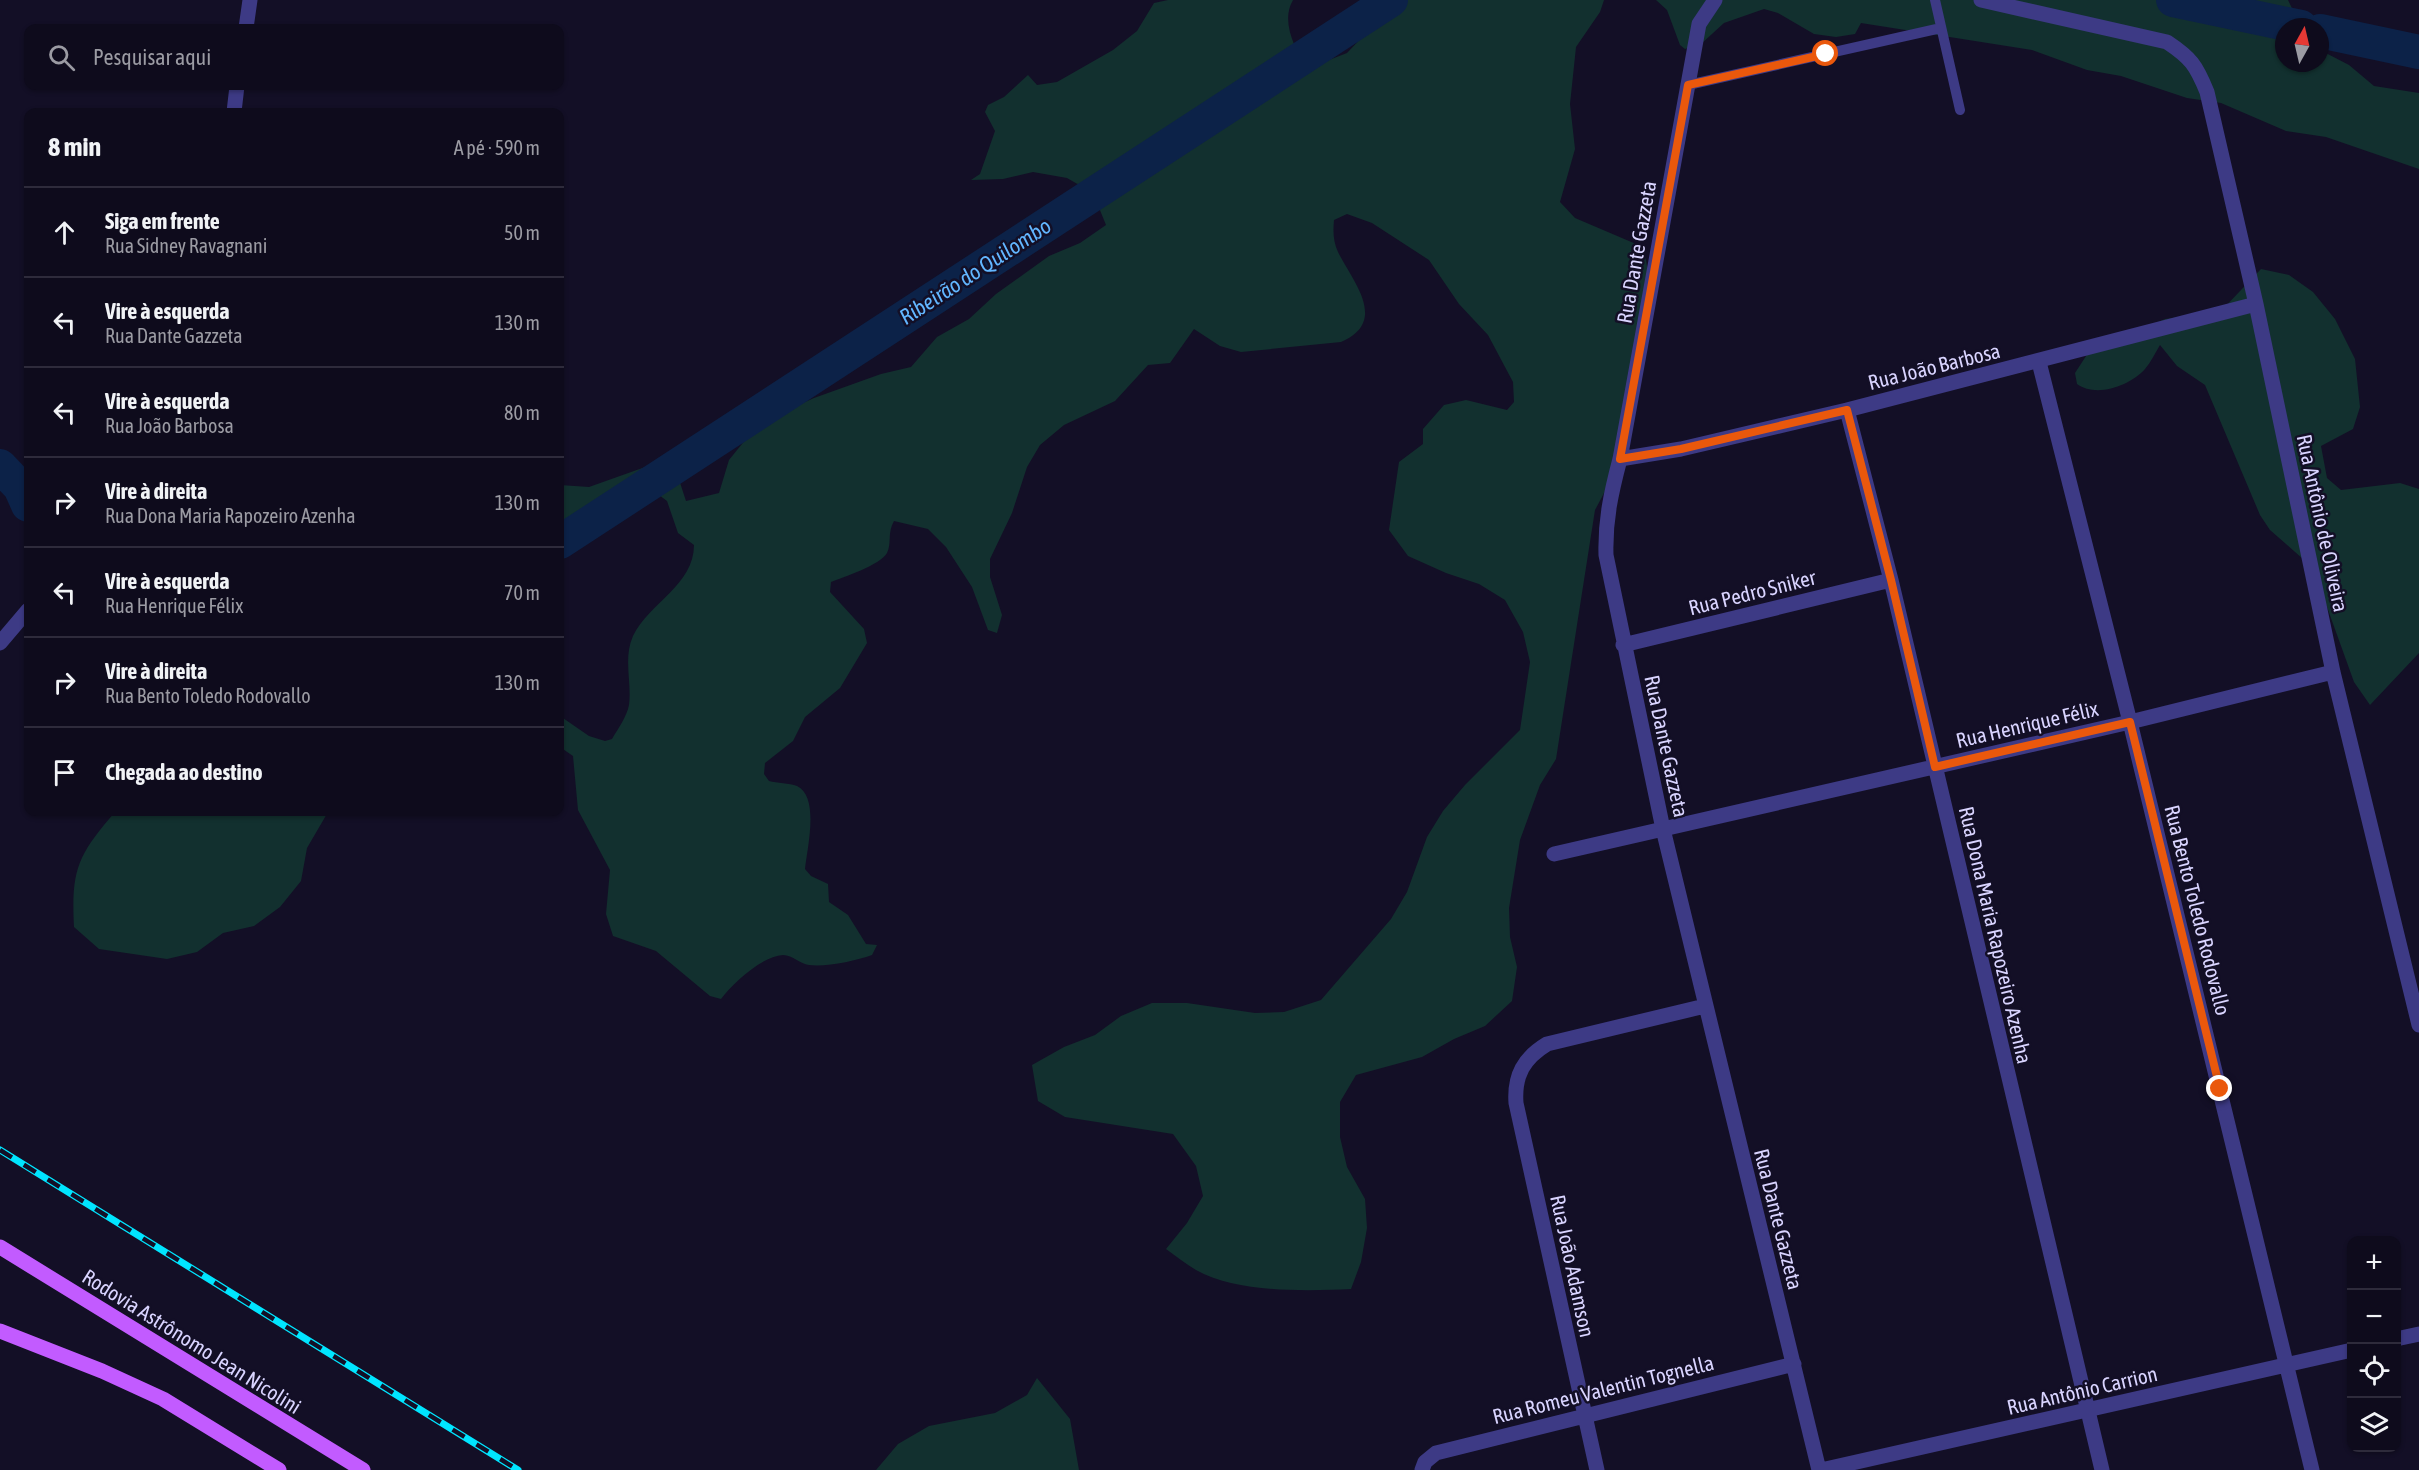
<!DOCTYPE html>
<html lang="pt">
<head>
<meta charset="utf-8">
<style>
	:root { --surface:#0e0b1c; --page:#1c1929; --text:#f1f3f6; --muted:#9b9ba3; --line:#2e2b3b }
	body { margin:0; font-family:"Asap Condensed",sans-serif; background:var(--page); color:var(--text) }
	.controls { position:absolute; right:18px; bottom:18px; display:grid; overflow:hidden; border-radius:12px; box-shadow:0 2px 4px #0004 }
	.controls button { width:54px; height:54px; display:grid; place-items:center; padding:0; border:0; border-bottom:2px solid var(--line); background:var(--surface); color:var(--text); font:30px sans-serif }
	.compass { position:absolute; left:2275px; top:18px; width:54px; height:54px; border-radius:50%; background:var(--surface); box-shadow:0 2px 4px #0004; rotate:8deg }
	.stop { position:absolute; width:18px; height:18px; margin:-14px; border:4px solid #ea580c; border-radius:50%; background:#fff }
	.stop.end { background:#ea580c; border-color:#fff; box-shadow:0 2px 6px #0008 }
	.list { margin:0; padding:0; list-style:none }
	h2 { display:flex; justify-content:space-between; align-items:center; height:78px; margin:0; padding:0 24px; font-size:26px }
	h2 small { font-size:20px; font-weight:400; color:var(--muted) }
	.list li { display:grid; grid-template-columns:39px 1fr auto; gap:18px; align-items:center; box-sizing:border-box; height:90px; padding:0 24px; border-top:2px solid var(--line) }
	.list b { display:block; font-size:22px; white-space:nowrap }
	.list p { margin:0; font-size:20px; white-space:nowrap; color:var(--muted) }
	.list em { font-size:20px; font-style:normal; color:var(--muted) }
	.icon { flex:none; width:33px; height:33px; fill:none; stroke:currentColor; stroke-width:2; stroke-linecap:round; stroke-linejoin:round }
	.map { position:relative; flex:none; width:2419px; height:1470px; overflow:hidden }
	.search { position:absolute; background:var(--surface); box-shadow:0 2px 4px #0004; left:24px; top:24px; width:540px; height:66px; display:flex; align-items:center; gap:15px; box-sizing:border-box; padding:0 21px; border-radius:12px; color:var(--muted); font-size:22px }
	.panel { position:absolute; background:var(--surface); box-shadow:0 2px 4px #0004; left:24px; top:108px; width:540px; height:708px; border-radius:12px }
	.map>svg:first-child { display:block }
	.green { fill:#12302f }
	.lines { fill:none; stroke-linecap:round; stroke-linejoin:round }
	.river { stroke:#0c2248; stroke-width:34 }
	.lane { stroke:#3d3a85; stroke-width:10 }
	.street { stroke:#3d3a85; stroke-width:15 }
	.primary { stroke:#c25bff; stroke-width:15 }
	.rail-casing { stroke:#00e5ff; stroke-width:7 }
	.rail { stroke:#130f26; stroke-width:4.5; stroke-dasharray:14; stroke-linecap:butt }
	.route { stroke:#ea580c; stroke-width:8 }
	.labels { text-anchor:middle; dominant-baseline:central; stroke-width:5; stroke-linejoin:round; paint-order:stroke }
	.street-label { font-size:21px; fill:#d9d4ff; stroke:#130f26 }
	.water-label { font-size:22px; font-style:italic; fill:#62b6ff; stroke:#130f26 }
</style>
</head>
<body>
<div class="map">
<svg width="2419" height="1470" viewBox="0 0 2419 1470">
	<rect width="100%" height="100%" fill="#130f26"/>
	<!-- green -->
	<path class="green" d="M 1168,0 L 1293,0 C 1280,22 1296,49 1306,69 L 1347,53 L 1387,11 L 1403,0 L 1604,0 L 1600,12 L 1576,47 L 1570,104 L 1575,149 L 1560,202 L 1575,218 L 1636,244 L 1645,254 L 1649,279 L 1619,465 L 1595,510 L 1556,759 L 1540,785 L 1520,840 L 1509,908 L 1510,937 L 1517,967 L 1512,1001 L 1485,1026 L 1454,1039 L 1422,1057 L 1356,1075 L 1340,1102 L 1340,1137 L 1347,1167 L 1365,1199 L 1367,1228 L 1361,1262 L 1351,1289 C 1306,1291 1236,1293 1196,1270 C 1186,1264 1176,1256 1166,1249 L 1187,1223 L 1203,1196 L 1196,1166 L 1173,1134 L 1065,1117 L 1038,1101 L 1032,1065 L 1064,1047 L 1095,1035 L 1121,1016 L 1152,1003 L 1187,1003 L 1255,1013 L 1284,1012 L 1321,1000 L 1391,919 L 1407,892 L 1427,837 L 1443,811 L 1465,785 L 1520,730 L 1530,662 L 1523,632 L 1505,600 L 1479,584 L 1446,573 L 1408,556 L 1389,530 L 1399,462 L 1423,444 L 1423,429 L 1444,405 L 1466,400 L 1507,410 L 1514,402 L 1513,382 L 1488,335 L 1459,304 L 1429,260 L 1372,223 L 1347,214 L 1334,220 C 1333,231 1333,241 1338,252 C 1353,282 1389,321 1341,342 L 1241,352 L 1220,346 L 1194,329 L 1170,363 L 1148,365 L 1115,401 L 1064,425 L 1040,445 L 1027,467 L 1012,513 L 990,559 L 990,577 L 1002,615 L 997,633 L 988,630 L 972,587 L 946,547 L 928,529 L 894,521 C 887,533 892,543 887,553 C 880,565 844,577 831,582 L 830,592 L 864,629 L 867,643 L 840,688 L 805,717 L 793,741 L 765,763 L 764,774 L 769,781 C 777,783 789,783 797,786 C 820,797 807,849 805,869 L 811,876 L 828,884 L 829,902 L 848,915 L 866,944 L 877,945 L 872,955 C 855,961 827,967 809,965 C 800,964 793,955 783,955 C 762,956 733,983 721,999 L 710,996 L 656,951 L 613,936 L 606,914 L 610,870 L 578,810 L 573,756 L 560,747 L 560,716 L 589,736 L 605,741 L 612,739 C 618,729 627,716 629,705 C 632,683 623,658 633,636 C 649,603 694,585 694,545 L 678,533 L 667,501 L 659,495 L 626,506 L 560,545 L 560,485 L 589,487 L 648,466 L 670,452 L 686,501 L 719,493 L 729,460 L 750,434 L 776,415 L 814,398 L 881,374 L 911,367 L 937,337 L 969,319 L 996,294 L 1049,256 L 1080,243 L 1106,225 L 1093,193 L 1067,178 L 1033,172 L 1003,179 L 971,180 L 980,174 L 995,131 L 985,112 L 988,105 L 1004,97 L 1028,75 L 1037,85 L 1057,82 L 1113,50 L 1137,31 L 1154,3 Z
		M 1656,0 L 2288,0 L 2301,27 L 2284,27 L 2284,63 L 2320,63 L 2320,50 L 2349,65 L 2374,86 L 2419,93 L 2419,169 L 2326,137 L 2286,131 L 2221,103 L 2187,98 L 2121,76 L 2087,70 L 2032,50 L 1861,23 L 1855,34 L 1836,37 L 1814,34 L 1778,13 L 1764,9 L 1724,23 L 1701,44 L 1685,49 L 1680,45 L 1667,10 Z
		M 2261,269 L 2289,275 L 2313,292 L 2335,319 L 2355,359 L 2360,407 L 2353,429 L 2321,446 L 2327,478 L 2341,490 L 2400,483 L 2419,489 L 2419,653 L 2370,705 L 2354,682 L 2327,607 L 2303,559 L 2270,530 L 2260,515 L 2205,385 L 2177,366 L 2160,345 C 2155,353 2151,362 2145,369 C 2130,386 2096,398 2077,384 L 2075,373 L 2088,353 L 2165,319 L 2221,311 Z
		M 115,812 L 328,812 L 307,848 L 301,881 L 280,907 L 254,926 L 223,933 L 197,952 L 167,959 L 99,949 L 74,927 C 71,869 78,855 115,812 Z
		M 1037,1378 L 1070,1419 L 1079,1470 L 876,1470 L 898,1444 L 929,1426 L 995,1413 L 1027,1395 Z"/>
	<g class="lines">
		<!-- river -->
		<path class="river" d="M 2173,0 L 2301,27
			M 2320,31 L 2419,52
			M 0,466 L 20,487 L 28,505
			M 560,542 L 1391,0"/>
		<!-- lane -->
		<path class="lane" d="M 1935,0 L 1960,110
			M 1688,85 L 1941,28"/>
		<!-- street -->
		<path class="street" d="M 1715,0 L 1699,24 L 1620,459 C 1611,493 1605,520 1606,555 L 1663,829 L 1819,1470
			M 1981,0 L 2167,42 C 2191,58 2196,65 2207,92 L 2256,304 L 2333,672 L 2419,1025
			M 246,28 L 250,0
			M 234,112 L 237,86
			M 2039,362 L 2130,722 L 2312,1470
			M 1847,410 L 1891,580 L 2102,1470
			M 1620,459 L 1681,449 L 1847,410 L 2256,304
			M 0,643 L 28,610
			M 1623,645 L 1891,580
			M 1554,854 L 2130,722 L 2333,672
			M 2396,1339 L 2419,1334
			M 1422,1470 L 1425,1462 L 1436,1453 L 1794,1364
			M 1597,1470 L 1516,1103 C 1514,1075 1524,1058 1547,1044 L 1705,1006
			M 1821,1470 L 2352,1350"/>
		<!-- primary -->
		<path class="primary" d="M 0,1247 L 363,1470
			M 0,1331 L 102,1371 L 163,1399 L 279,1470"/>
		<!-- rail casing -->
		<g class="rail-casing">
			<path id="rail" d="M 0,1150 L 518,1470"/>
		</g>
		<!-- rail -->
		<use href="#rail" class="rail"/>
	</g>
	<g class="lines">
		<!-- route -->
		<path class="route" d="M 1826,54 L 1688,85 L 1620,459 L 1681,449 L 1847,410 L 1891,580 L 1935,767 L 2130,722 L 2220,1089"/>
	</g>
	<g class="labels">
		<!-- street labels -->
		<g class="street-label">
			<text transform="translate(1636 252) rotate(-80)">Rua Dante Gazzeta</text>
			<text transform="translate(1934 366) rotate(-14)">Rua João Barbosa</text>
			<text transform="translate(2323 523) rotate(78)">Rua Antônio de Oliveira</text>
			<text transform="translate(1752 592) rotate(-14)">Rua Pedro Sniker</text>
			<text transform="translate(2027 724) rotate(-13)">Rua Henrique Félix</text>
			<text transform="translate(1667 746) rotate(78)">Rua Dante Gazzeta</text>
			<text transform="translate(2198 910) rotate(76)">Rua Bento Toledo Rodovallo</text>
			<text transform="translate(1996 935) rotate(77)">Rua Dona Maria Rapozeiro Azenha</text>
			<text transform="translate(1779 1219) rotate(76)">Rua Dante Gazzeta</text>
			<text transform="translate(1573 1266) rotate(78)">Rua João Adamson</text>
			<text transform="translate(192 1341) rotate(32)">Rodovia Astrônomo Jean Nicolini</text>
			<text transform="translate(1603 1389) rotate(-14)">Rua Romeu Valentin Tognella</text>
			<text transform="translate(2082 1390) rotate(-13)">Rua Antônio Carrion</text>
		</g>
		<!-- water labels -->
		<g class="water-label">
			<text transform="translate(975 271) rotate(-33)">Ribeirão do Quilombo</text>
		</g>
	</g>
</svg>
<div class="controls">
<button>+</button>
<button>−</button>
<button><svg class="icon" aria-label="locate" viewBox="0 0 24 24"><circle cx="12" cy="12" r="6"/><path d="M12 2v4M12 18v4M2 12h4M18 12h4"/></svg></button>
<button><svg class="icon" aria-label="layers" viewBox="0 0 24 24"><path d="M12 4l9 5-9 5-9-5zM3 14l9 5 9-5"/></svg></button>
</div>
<svg class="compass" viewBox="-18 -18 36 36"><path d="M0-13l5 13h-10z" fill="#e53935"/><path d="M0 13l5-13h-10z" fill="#9b9ba3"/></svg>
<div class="stop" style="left:1826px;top:54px"></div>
<div class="stop end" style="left:2220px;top:1089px"></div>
<div class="search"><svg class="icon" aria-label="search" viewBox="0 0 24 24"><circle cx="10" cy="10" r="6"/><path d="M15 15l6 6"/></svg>Pesquisar aqui</div>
<section class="panel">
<h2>8 min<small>A pé · 590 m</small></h2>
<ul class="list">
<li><svg class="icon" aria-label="ahead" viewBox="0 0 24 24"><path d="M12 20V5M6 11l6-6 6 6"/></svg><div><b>Siga em frente</b><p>Rua Sidney Ravagnani</p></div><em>50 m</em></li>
<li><svg class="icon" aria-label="left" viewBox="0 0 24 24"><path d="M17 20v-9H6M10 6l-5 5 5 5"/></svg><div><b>Vire à esquerda</b><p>Rua Dante Gazzeta</p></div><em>130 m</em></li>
<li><svg class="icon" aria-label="left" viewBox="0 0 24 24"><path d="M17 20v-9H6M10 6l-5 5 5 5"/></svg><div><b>Vire à esquerda</b><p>Rua João Barbosa</p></div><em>80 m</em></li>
<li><svg class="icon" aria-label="right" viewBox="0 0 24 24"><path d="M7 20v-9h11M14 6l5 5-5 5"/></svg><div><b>Vire à direita</b><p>Rua Dona Maria Rapozeiro Azenha</p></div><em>130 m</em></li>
<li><svg class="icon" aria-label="left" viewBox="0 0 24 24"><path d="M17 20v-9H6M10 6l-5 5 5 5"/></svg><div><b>Vire à esquerda</b><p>Rua Henrique Félix</p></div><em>70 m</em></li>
<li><svg class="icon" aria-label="right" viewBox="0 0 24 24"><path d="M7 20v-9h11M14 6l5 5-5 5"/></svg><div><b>Vire à direita</b><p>Rua Bento Toledo Rodovallo</p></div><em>130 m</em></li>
<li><svg class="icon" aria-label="arrive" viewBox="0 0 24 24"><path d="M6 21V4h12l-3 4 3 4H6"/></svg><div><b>Chegada ao destino</b></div></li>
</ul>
</section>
</div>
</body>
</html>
